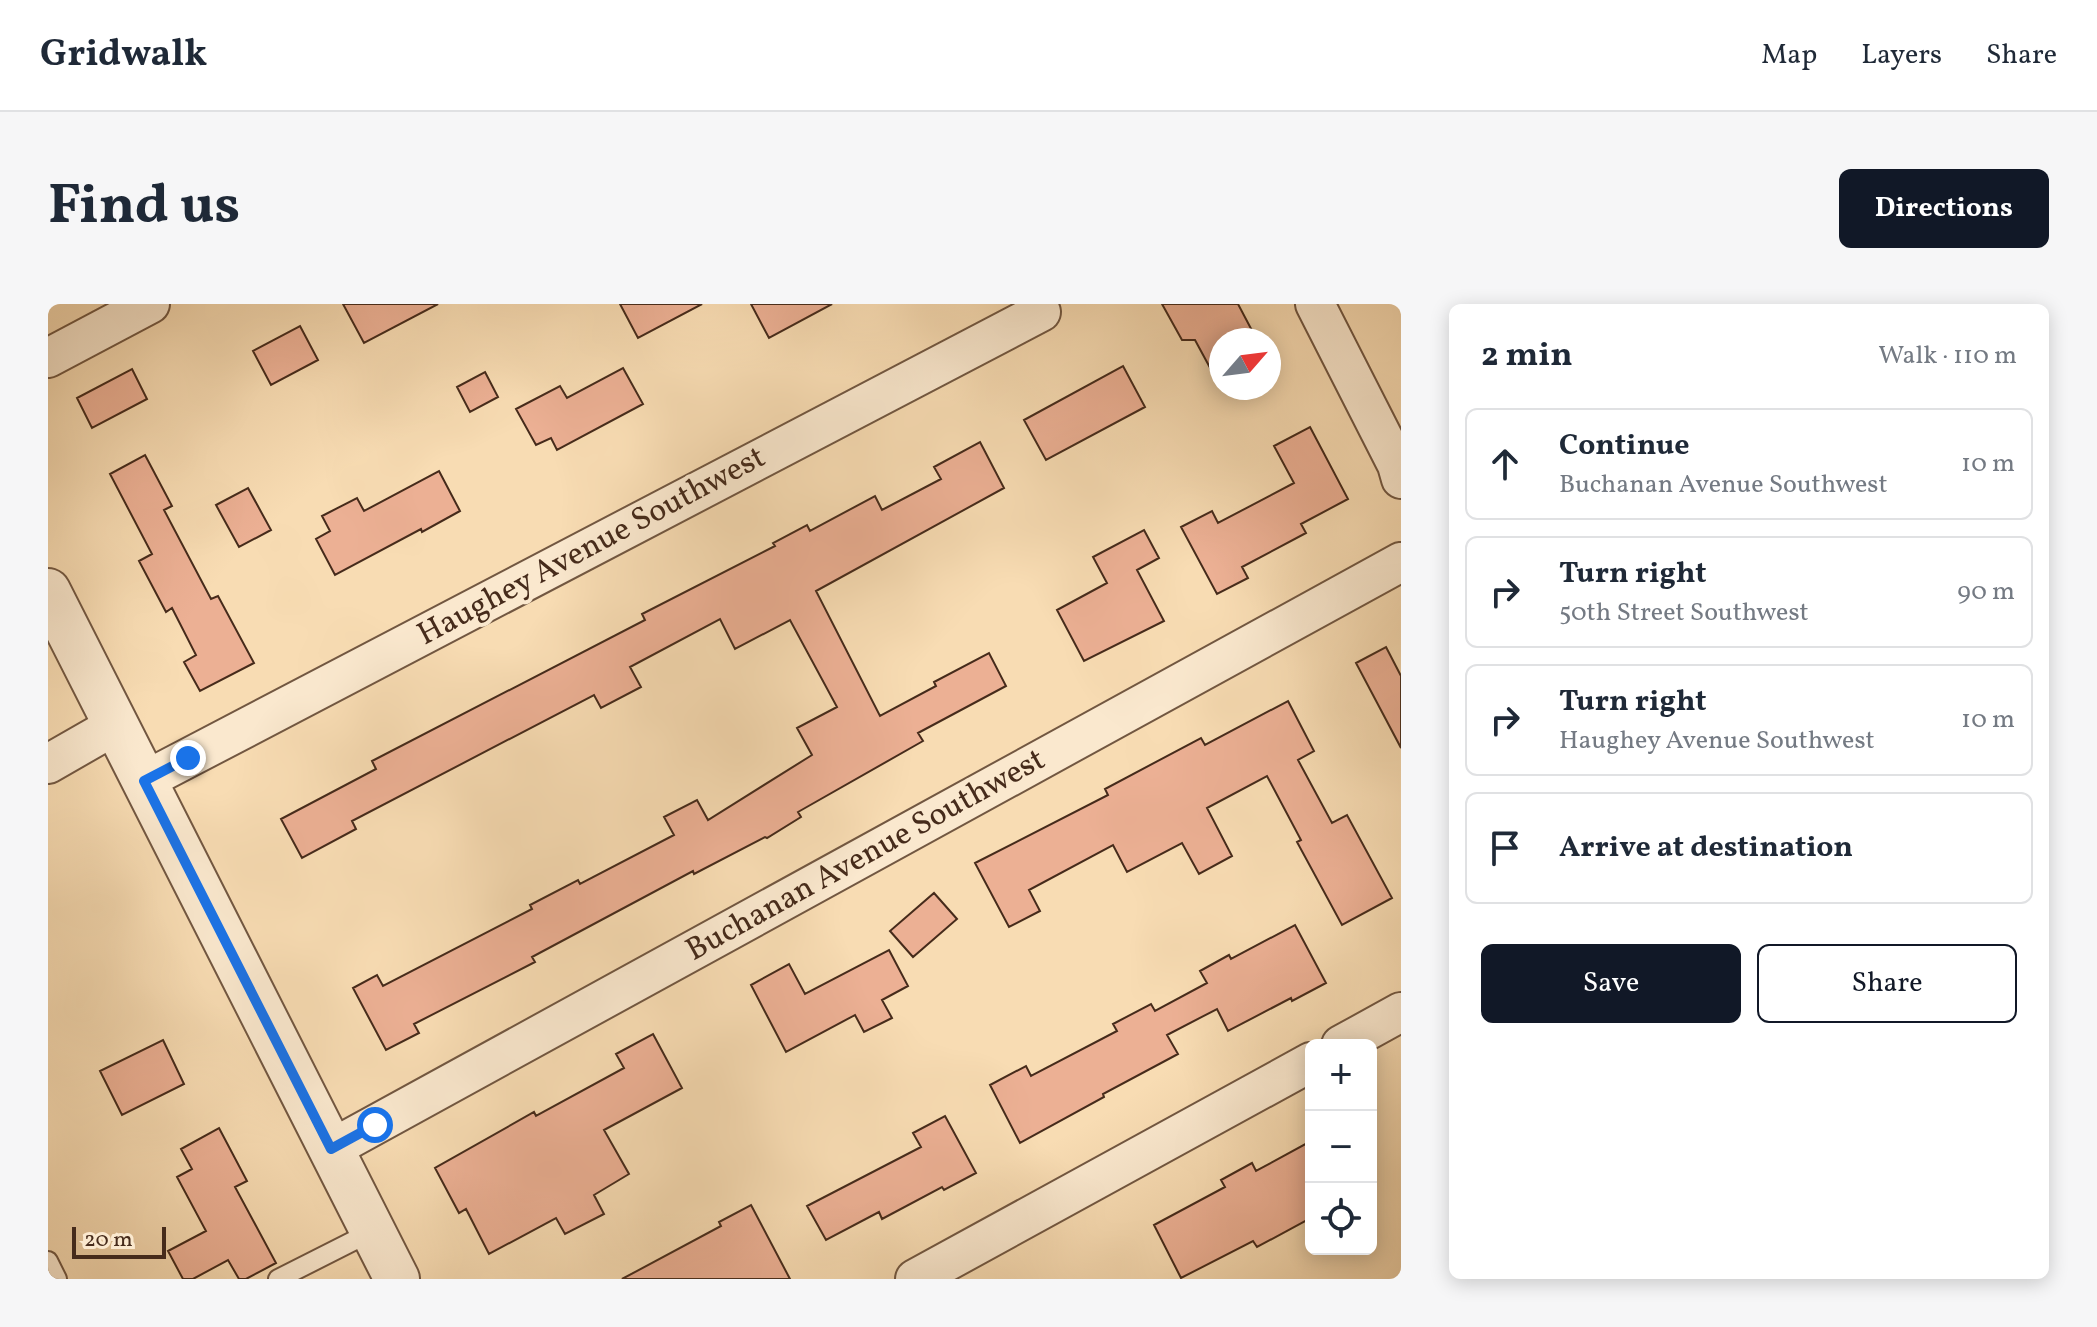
<!DOCTYPE html>
<html lang="en">
<head>
<meta charset="utf-8">
<style>
	:root { --surface:#fff; --page:#f6f6f7; --text:#1f2937; --muted:#747a83; --line:#e0e1e3; --accent:#111827 }
	body { margin:0; font-family:Vollkorn,serif; background:var(--page); color:var(--text) }
	.controls { position:absolute; right:24px; bottom:24px; display:grid; overflow:hidden; border-radius:12px; box-shadow:0 4px 20px #0003 }
	.controls button { width:72px; height:72px; display:grid; place-items:center; padding:0; border:0; border-bottom:2px solid var(--line); background:var(--surface); color:var(--text); font:40px sans-serif }
	.compass { position:absolute; left:1161px; top:24px; width:72px; height:72px; border-radius:50%; background:var(--surface); box-shadow:0 4px 20px #0003; rotate:62deg }
	.scale { position:absolute; left:24px; bottom:20px; width:94px; box-sizing:border-box; padding-left:8px; border:4px solid #462b1b; border-top:0; font-size:22px; line-height:28px; white-space:nowrap; color:#462b1b; -webkit-text-stroke:6px #fae8ce; paint-order:stroke }
	.stop { position:absolute; width:24px; height:24px; margin:-18px; border:6px solid #1a73e8; border-radius:50%; background:#fff }
	.stop.end { background:#1a73e8; border-color:#fff; box-shadow:0 2px 8px #0008 }
	.list { margin:0; padding:0; list-style:none }
	h2 { display:flex; justify-content:space-between; align-items:center; height:104px; margin:0; padding:0 32px; font-size:34px }
	h2 small { font-size:26px; font-weight:400; color:var(--muted) }
	.list li { display:grid; grid-template-columns:52px 1fr auto; gap:24px; align-items:center; box-sizing:border-box; height:112px; margin:0 16px 16px; padding:0 16px; border:2px solid var(--line); border-radius:12px }
	.list b { display:block; font-size:30px; white-space:nowrap }
	.list p { margin:0; font-size:26px; white-space:nowrap; color:var(--muted) }
	.list em { font-size:26px; font-style:normal; color:var(--muted) }
	.actions { display:flex; gap:16px; padding:24px 32px }
	.actions a { flex:1; padding:18px 0; border:2px solid var(--accent); border-radius:12px; text-align:center; font-size:28px; color:var(--accent) }
	.actions .main { background:var(--accent); color:#fff }
	.icon { flex:none; width:44px; height:44px; fill:none; stroke:currentColor; stroke-width:2; stroke-linecap:round; stroke-linejoin:round }
	.map { position:relative; flex:none; width:1353px; height:975px; overflow:hidden; border-radius:12px }
	header { display:flex; align-items:center; gap:48px; box-sizing:border-box; height:112px; padding:0 40px; background:var(--surface); border-bottom:2px solid var(--line) }
	header strong { font-size:38px }
	nav { display:flex; gap:44px; margin-inline-start:auto; font-size:28px }
	.intro { display:flex; align-items:center; justify-content:space-between; box-sizing:border-box; height:192px; padding:0 48px }
	h1 { margin:0; font-size:56px }
	.button { padding:20px 36px; border-radius:12px; background:var(--accent); color:#fff; font-size:28px; font-weight:700 }
	main { display:flex; gap:48px; padding:0 48px }
	aside { flex:1; background:var(--surface); border-radius:12px; box-shadow:0 4px 20px #0003 }
	.map>svg:first-child { display:block }
	.building { fill:#ecb094; stroke:#462b1b; stroke-width:2 }
	.lines { fill:none; stroke-linecap:round; stroke-linejoin:round }
	.service-casing { stroke:#725741; stroke-width:22 }
	.minor-casing { stroke:#725741; stroke-width:42 }
	.tertiary-casing { stroke:#725741; stroke-width:48 }
	.service { stroke:#fae8ce; stroke-width:18 }
	.minor { stroke:#fae8ce; stroke-width:38 }
	.tertiary { stroke:#fae8ce; stroke-width:44 }
	.route { stroke:#1a73e8; stroke-width:10 }
	.labels { text-anchor:middle; dominant-baseline:central; stroke-width:8; stroke-linejoin:round; paint-order:stroke }
	.street-label { font-size:32px; fill:#462b1b; stroke:#fae8ce }
</style>
</head>
<body>
<header>
<strong>Gridwalk</strong>
<nav><a>Map</a><a>Layers</a><a>Share</a></nav>
</header>
<div class="intro"><h1>Find us</h1><a class="button">Directions</a></div>
<main>
<div class="map">
<svg width="1353" height="975" viewBox="0 0 1353 975">
	<rect width="100%" height="100%" fill="#f8dcb3"/>
	<filter id="stains"><feTurbulence type="fractalNoise" baseFrequency=".0025" numOctaves="4"/><feColorMatrix values="0 0 0 0 .2 0 0 0 0 .09 0 0 0 0 .02 0 0 0 .5 -.17"/></filter>
	<radialGradient id="worn" r=".72"><stop offset=".6" stop-color="#630" stop-opacity="0"/><stop offset="1" stop-color="#630" stop-opacity=".3"/></radialGradient>
	<!-- building -->
	<path class="building" d="M 295,0 L 390,0 L 316,39 Z
		M 572,0 L 654,0 L 590,34 Z
		M 703,0 L 784,0 L 721,34 Z
		M 1114,0 L 1190,0 L 1209,36 L 1173,36 L 1173,84 L 1147,36 L 1134,36 Z
		M 252,22 L 270,56 L 223,81 L 205,47 Z
		M 1075,62 L 1097,103 L 998,156 L 976,116 Z
		M 575,64 L 595,100 L 509,146 L 503,134 L 488,141 L 468,105 L 512,82 L 519,94 Z
		M 84,65 L 99,95 L 44,124 L 29,94 Z
		M 437,68 L 450,93 L 422,108 L 409,83 Z
		M 1262,123 L 1300,195 L 1253,220 L 1258,229 L 1194,263 L 1200,274 L 1169,290 L 1133,223 L 1164,207 L 1170,219 L 1246,179 L 1226,142 Z
		M 932,138 L 956,184 L 768,287 L 832,412 L 888,382 L 886,378 L 941,349 L 958,382 L 870,429 L 875,437 L 750,508 L 753,513 L 719,534 L 717,533 L 646,570 L 645,567 L 484,653 L 487,658 L 366,720 L 371,729 L 338,746 L 305,684 L 329,671 L 335,682 L 484,605 L 482,601 L 530,576 L 532,580 L 626,531 L 616,513 L 649,496 L 660,516 L 764,451 L 749,424 L 789,403 L 742,316 L 687,345 L 672,315 L 582,363 L 593,383 L 553,404 L 546,391 L 304,517 L 308,525 L 254,554 L 233,515 L 328,465 L 324,457 L 597,316 L 594,310 L 727,242 L 725,239 L 759,221 L 762,227 L 827,192 L 834,206 L 893,175 L 886,163 Z
		M 97,151 L 124,202 L 116,206 L 163,295 L 170,292 L 206,359 L 152,387 L 136,358 L 148,351 L 124,304 L 118,308 L 91,257 L 104,250 L 62,170 Z
		M 391,167 L 412,207 L 374,228 L 373,225 L 287,271 L 268,235 L 282,227 L 274,212 L 309,194 L 316,207 Z
		M 200,184 L 223,226 L 191,243 L 168,201 Z
		M 1096,226 L 1111,254 L 1089,266 L 1116,317 L 1036,357 L 1009,306 L 1059,279 L 1045,253 Z
		M 1338,343 L 1353,372 L 1353,444 L 1308,359 Z
		M 1240,397 L 1266,447 L 1250,456 L 1284,519 L 1299,511 L 1344,594 L 1294,621 L 1249,538 L 1253,536 L 1219,472 L 1159,504 L 1184,552 L 1151,570 L 1134,539 L 1079,568 L 1065,541 L 981,586 L 992,607 L 961,623 L 927,559 L 1060,491 L 1057,485 L 1153,434 L 1157,441 Z
		M 886,589 L 909,615 L 865,653 L 842,627 Z
		M 1247,621 L 1278,679 L 1244,697 L 1243,694 L 1180,727 L 1169,705 L 1119,731 L 1130,750 L 1055,790 L 1056,793 L 972,839 L 942,781 L 978,762 L 983,772 L 1069,727 L 1065,720 L 1103,700 L 1107,707 L 1159,679 L 1152,667 L 1181,651 L 1183,655 Z
		M 841,646 L 860,682 L 834,696 L 844,714 L 816,728 L 807,711 L 738,748 L 703,681 L 741,660 L 757,690 Z
		M 605,730 L 634,784 L 556,826 L 581,870 L 546,891 L 556,910 L 517,930 L 508,914 L 441,950 L 418,905 L 411,909 L 387,864 L 486,808 L 488,812 L 576,764 L 568,750 Z
		M 115,736 L 136,780 L 74,811 L 52,767 Z
		M 897,812 L 928,869 L 896,886 L 894,883 L 834,915 L 831,908 L 778,936 L 759,902 L 873,843 L 865,829 Z
		M 171,824 L 199,877 L 187,883 L 228,959 L 198,975 L 191,975 L 180,956 L 145,975 L 135,975 L 120,947 L 158,927 L 129,873 L 144,865 L 133,845 Z
		M 1263,837 L 1263,914 L 1209,943 L 1205,937 L 1133,974 L 1106,921 L 1177,883 L 1173,876 L 1204,859 L 1208,867 Z
		M 703,901 L 742,975 L 574,975 L 673,922 L 671,918 Z"/>
	<g class="lines">
		<!-- service casing -->
		<g class="service-casing">
			<path id="service" d="M 0,957 L 9,975
				M 230,975 L 325,927"/>
		</g>
		<!-- minor casing -->
		<g class="minor-casing">
			<path id="minor" d="M 1267,0 L 1349,161 L 1353,175
				M 0,54 L 102,0
				M 0,460 L 68,421
				M 96,477 L 993,8
				M 1293,741 L 1353,708
				M 283,845 L 1353,258
				M 867,975 L 1263,758"/>
		</g>
		<!-- tertiary casing -->
		<g class="tertiary-casing">
			<path id="tertiary" d="M 0,287 L 349,975"/>
		</g>
		<!-- service -->
		<use href="#service" class="service"/>
		<!-- minor -->
		<use href="#minor" class="minor"/>
		<!-- tertiary -->
		<use href="#tertiary" class="tertiary"/>
	</g>
	<g class="lines">
		<!-- route -->
		<path class="route" d="M 140,454 L 96,477 L 283,845 L 327,821"/>
	</g>
	<g class="labels">
		<!-- street labels -->
		<g class="street-label">
			<text transform="translate(544 243) rotate(-28)">Haughey Avenue Southwest</text>
			<text transform="translate(818 552) rotate(-29)">Buchanan Avenue Southwest</text>
		</g>
	</g>
	<rect width="100%" height="100%" filter="url(#stains)"/>
	<rect width="100%" height="100%" fill="url(#worn)"/>
</svg>
<div class="controls">
<button>+</button>
<button>−</button>
<button><svg class="icon" aria-label="locate" viewBox="0 0 24 24"><circle cx="12" cy="12" r="6"/><path d="M12 2v4M12 18v4M2 12h4M18 12h4"/></svg></button>
</div>
<svg class="compass" viewBox="-18 -18 36 36"><path d="M0-13l5 13h-10z" fill="#e53935"/><path d="M0 13l5-13h-10z" fill="#747a83"/></svg>
<div class="scale">20 m</div>
<div class="stop" style="left:327px;top:821px"></div>
<div class="stop end" style="left:140px;top:454px"></div>
</div>
<aside>
<h2>2 min<small>Walk · 110 m</small></h2>
<ul class="list">
<li><svg class="icon" aria-label="ahead" viewBox="0 0 24 24"><path d="M12 20V5M6 11l6-6 6 6"/></svg><div><b>Continue</b><p>Buchanan Avenue Southwest</p></div><em>10 m</em></li>
<li><svg class="icon" aria-label="right" viewBox="0 0 24 24"><path d="M7 20v-9h11M14 6l5 5-5 5"/></svg><div><b>Turn right</b><p>50th Street Southwest</p></div><em>90 m</em></li>
<li><svg class="icon" aria-label="right" viewBox="0 0 24 24"><path d="M7 20v-9h11M14 6l5 5-5 5"/></svg><div><b>Turn right</b><p>Haughey Avenue Southwest</p></div><em>10 m</em></li>
<li><svg class="icon" aria-label="arrive" viewBox="0 0 24 24"><path d="M6 21V4h12l-3 4 3 4H6"/></svg><div><b>Arrive at destination</b></div></li>
</ul>
<div class="actions"><a class="main">Save</a><a>Share</a></div>
</aside>
</main>
</body>
</html>
